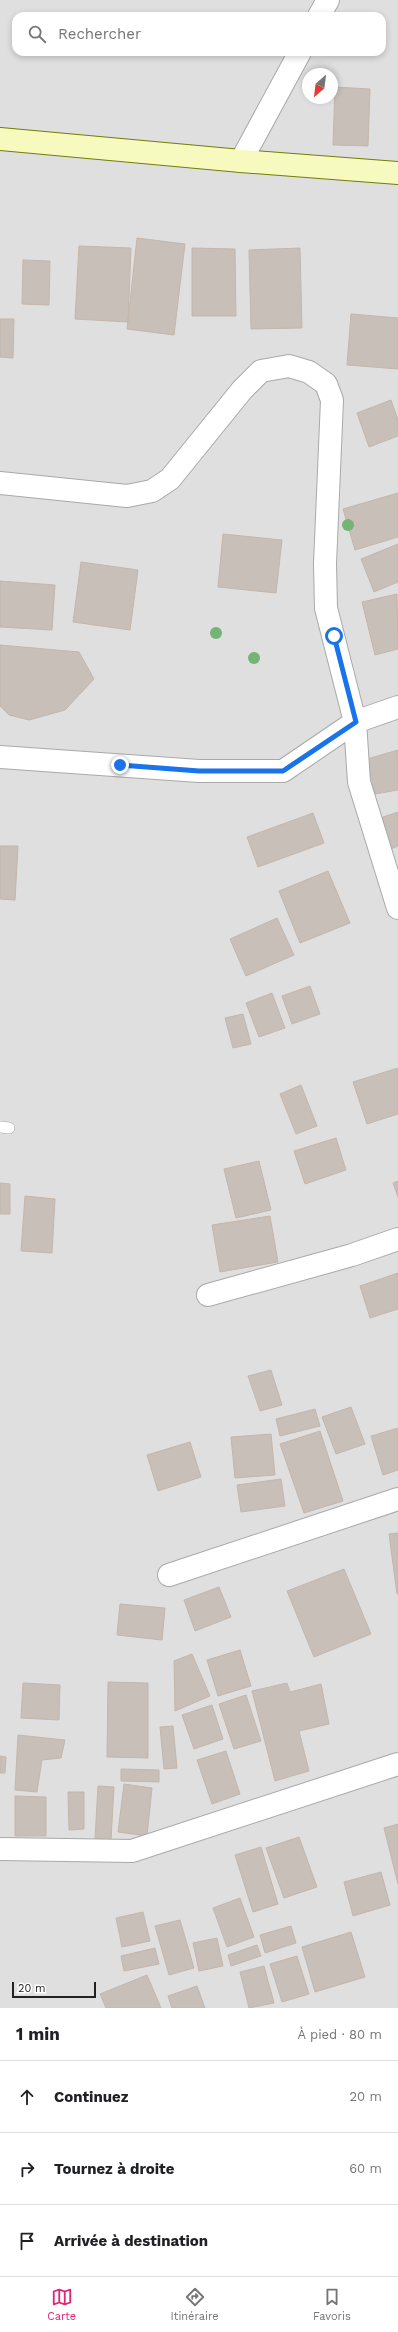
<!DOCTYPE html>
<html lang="fr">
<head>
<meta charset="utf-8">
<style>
	:root { --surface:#fff; --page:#f2f2f2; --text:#202124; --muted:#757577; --line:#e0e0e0; --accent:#db2777 }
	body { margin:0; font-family:"Work Sans",sans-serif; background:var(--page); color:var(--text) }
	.compass { position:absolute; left:302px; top:68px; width:36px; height:36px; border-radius:50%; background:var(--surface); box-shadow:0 2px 6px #0003; rotate:208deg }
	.scale { position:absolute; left:12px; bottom:10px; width:84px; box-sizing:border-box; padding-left:4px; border:2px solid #222; border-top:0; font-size:11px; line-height:14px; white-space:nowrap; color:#222; -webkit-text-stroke:3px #fff; paint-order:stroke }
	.stop { position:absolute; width:12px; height:12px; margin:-9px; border:3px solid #1a73e8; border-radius:50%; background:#fff }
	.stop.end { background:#1a73e8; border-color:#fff; box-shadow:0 1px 4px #0008 }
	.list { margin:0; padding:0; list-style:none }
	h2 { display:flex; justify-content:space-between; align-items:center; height:52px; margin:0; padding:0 16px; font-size:17px }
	h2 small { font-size:13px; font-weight:400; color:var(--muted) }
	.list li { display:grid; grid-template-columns:26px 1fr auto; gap:12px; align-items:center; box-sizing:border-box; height:72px; padding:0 16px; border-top:1px solid var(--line) }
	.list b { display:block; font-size:15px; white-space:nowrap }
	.list em { font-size:13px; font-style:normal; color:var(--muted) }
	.icon { flex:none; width:22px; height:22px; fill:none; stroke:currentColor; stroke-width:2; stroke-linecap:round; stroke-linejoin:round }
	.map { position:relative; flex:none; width:398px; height:2008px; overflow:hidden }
	.search { position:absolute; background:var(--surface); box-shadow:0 2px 6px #0003; left:12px; right:12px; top:12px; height:44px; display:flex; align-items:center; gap:10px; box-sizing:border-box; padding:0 14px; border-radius:12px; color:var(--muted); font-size:15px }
	.sheet { height:268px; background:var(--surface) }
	nav { display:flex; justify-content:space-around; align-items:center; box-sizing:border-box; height:56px; border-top:1px solid var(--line); background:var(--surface); font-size:11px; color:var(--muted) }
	nav a { display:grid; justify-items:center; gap:2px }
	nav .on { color:var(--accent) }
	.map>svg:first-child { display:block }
	.residential { fill:#e0dfdf; fill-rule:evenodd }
	.building { fill:#c7bfb8; stroke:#c4b6ab }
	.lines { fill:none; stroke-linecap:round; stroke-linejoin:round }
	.lane-casing { stroke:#a9a9a9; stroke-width:12 }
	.street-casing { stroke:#a9a9a9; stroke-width:24 }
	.secondary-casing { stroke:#707d05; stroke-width:24 }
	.lane { stroke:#fff; stroke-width:11 }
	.street { stroke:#fff; stroke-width:22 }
	.secondary { stroke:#f7fabf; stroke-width:22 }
	.tree { fill:#74b475 }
	.route { stroke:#1a73e8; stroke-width:5 }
</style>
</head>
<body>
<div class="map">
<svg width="398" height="2008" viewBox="0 0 398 2008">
	<rect width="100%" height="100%" fill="#f2efe9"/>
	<!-- residential -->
	<path class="residential" d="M 0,0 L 398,0 L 398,2008 L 0,2008 ZM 16,16 L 382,16 L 382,52 L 16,52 ZM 308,74 L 332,74 L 332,98 L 308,98 Z"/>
	<!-- building -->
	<path class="building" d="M 335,87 L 370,89 L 368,146 L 333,145 Z
		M 137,238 L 185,244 L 174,335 L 127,329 Z
		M 79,246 L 131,248 L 128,322 L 75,319 Z
		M 192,248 L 235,249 L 236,316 L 192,316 Z
		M 300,248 L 302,328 L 251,329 L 249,250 Z
		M 23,260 L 50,261 L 49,305 L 22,304 Z
		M 351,314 L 398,318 L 398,369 L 347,365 Z
		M 0,319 L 14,319 L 13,358 L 0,357 Z
		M 391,400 L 398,420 L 398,436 L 369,447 L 357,413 Z
		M 398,493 L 398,537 L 355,550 L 343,509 Z
		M 223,534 L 282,540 L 276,593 L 218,587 Z
		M 398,544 L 398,582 L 374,592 L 361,559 Z
		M 81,562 L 138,570 L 130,630 L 73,622 Z
		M 0,581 L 55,585 L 52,630 L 0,627 Z
		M 397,594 L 398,649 L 375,655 L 362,602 Z
		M 0,645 L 79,652 L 94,679 L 65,710 L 29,720 L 9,715 L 0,706 Z
		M 398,750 L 398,790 L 375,794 L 367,759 Z
		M 398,812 L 398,846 L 388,850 L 377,819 Z
		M 313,813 L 324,843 L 258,867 L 247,837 Z
		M 0,846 L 18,846 L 15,900 L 0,899 Z
		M 328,871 L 350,923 L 300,943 L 279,891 Z
		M 277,918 L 294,955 L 246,976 L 230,939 Z
		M 310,986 L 320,1014 L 292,1024 L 282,996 Z
		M 272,993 L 285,1028 L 259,1037 L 246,1003 Z
		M 243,1014 L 251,1044 L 233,1048 L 225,1018 Z
		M 398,1068 L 398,1114 L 367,1124 L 353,1082 Z
		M 301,1085 L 317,1126 L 296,1134 L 280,1094 Z
		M 336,1138 L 346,1170 L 305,1184 L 294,1151 Z
		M 259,1161 L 271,1210 L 236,1218 L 224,1169 Z
		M 398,1181 L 398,1197 L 393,1183 Z
		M 0,1183 L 10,1184 L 10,1214 L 0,1214 Z
		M 25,1196 L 55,1199 L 52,1253 L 21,1251 Z
		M 270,1216 L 278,1262 L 220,1272 L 212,1225 Z
		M 398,1273 L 398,1309 L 370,1318 L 360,1286 Z
		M 271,1370 L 282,1405 L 260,1411 L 248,1376 Z
		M 351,1407 L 365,1444 L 336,1454 L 322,1417 Z
		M 315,1409 L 320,1426 L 280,1436 L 276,1419 Z
		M 398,1428 L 398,1470 L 383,1475 L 371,1436 Z
		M 320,1431 L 343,1501 L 304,1513 L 280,1444 Z
		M 271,1434 L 275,1475 L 235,1478 L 231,1437 Z
		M 190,1442 L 201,1477 L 158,1491 L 147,1455 Z
		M 281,1479 L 285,1506 L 241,1512 L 237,1485 Z
		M 398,1533 L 398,1594 L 397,1594 L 389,1534 Z
		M 344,1569 L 371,1634 L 314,1657 L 287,1591 Z
		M 219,1587 L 231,1617 L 195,1631 L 184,1600 Z
		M 120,1604 L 165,1608 L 162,1640 L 117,1635 Z
		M 240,1650 L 251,1686 L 218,1696 L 207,1660 Z
		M 192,1654 L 210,1696 L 175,1711 L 174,1661 Z
		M 108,1682 L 148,1683 L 148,1758 L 107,1757 Z
		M 23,1683 L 60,1685 L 59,1720 L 21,1718 Z
		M 287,1683 L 290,1692 L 321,1684 L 329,1724 L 299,1731 L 309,1771 L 275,1781 L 252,1691 Z
		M 246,1695 L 261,1741 L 234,1749 L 219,1704 Z
		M 212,1705 L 223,1739 L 194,1749 L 182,1715 Z
		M 173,1726 L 177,1768 L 164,1769 L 160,1727 Z
		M 18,1735 L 65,1740 L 61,1758 L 42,1760 L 37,1792 L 15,1790 Z
		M 226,1751 L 240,1794 L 212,1804 L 197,1760 Z
		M 0,1756 L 6,1757 L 5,1773 L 0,1773 Z
		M 121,1769 L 159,1770 L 159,1782 L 121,1781 Z
		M 124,1784 L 152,1788 L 147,1836 L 118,1832 Z
		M 98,1786 L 114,1787 L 111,1840 L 95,1839 Z
		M 68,1792 L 84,1792 L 84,1829 L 69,1830 Z
		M 15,1796 L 46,1797 L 46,1836 L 15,1836 Z
		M 398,1824 L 398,1884 L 384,1828 Z
		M 299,1837 L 317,1887 L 284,1898 L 266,1848 Z
		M 261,1847 L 278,1904 L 253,1912 L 235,1855 Z
		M 381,1872 L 390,1905 L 353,1916 L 344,1882 Z
		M 240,1898 L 254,1937 L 227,1947 L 213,1908 Z
		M 143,1912 L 150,1941 L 122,1947 L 116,1918 Z
		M 180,1920 L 194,1968 L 169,1975 L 155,1926 Z
		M 291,1926 L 296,1943 L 265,1953 L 260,1935 Z
		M 351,1932 L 365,1977 L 315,1992 L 302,1947 Z
		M 217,1938 L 223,1966 L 199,1971 L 193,1943 Z
		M 257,1945 L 261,1956 L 231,1966 L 228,1955 Z
		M 155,1948 L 159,1964 L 124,1971 L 121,1956 Z
		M 297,1956 L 309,1994 L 282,2002 L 270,1964 Z
		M 264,1966 L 274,2003 L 249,2008 L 240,1972 Z
		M 147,1975 L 161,2008 L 106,2008 L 100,1994 Z
		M 197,1986 L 205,2008 L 172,2008 L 168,1996 Z"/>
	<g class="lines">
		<!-- lane casing -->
		<g class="lane-casing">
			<path id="lane" d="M 0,1127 L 9,1128"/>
		</g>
		<!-- street casing -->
		<g class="street-casing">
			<path id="street" d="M 319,16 L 328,0
				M 241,161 L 300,52
				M 0,483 L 127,496 L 152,491 L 170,479 L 242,390 L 261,371 L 289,366 L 309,372 L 326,384 L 332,400 L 325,564 L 326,608 L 355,722 L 359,782 L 398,908
				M 0,757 L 199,771 L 283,771 L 355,722 L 398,707
				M 208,1295 L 352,1255 L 398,1239
				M 169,1575 L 398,1499
				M 0,1849 L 132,1851 L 398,1764"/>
		</g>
		<!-- secondary casing -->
		<g class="secondary-casing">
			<path id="secondary" d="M 0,139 L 241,161 L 398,173"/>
		</g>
		<!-- lane -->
		<use href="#lane" class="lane"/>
		<!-- street -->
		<use href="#street" class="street"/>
		<!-- secondary -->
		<use href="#secondary" class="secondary"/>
	</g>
	<!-- trees -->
	<g class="tree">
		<circle cx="348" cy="525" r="6"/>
		<circle cx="216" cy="633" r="6"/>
		<circle cx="254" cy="658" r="6"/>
	</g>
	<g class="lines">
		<!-- route -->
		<path class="route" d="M 120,765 L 199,771 L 283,771 L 356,722 L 334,636"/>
	</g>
</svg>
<svg class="compass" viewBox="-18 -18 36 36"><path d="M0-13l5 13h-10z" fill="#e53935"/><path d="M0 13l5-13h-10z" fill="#757577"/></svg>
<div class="scale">20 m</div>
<div class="stop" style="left:334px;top:636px"></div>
<div class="stop end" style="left:120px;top:765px"></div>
<div class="search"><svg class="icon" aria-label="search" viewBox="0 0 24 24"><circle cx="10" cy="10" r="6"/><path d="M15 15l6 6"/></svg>Rechercher</div>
</div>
<section class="sheet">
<h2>1 min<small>À pied · 80 m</small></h2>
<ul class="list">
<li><svg class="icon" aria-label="ahead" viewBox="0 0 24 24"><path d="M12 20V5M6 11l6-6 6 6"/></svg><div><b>Continuez</b></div><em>20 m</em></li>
<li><svg class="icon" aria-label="right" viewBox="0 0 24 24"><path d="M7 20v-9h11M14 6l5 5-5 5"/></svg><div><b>Tournez à droite</b></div><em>60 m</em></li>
<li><svg class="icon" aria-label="arrive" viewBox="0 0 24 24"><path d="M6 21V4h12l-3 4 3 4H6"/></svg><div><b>Arrivée à destination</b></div></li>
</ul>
</section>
<nav>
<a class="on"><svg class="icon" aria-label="map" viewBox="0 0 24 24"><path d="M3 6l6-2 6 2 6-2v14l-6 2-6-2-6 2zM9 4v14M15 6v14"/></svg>Carte</a>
<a><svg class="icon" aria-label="directions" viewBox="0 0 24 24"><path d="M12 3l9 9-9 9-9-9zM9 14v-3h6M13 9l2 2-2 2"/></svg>Itinéraire</a>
<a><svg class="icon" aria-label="saved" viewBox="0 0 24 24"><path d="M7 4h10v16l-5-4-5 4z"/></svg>Favoris</a>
</nav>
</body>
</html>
